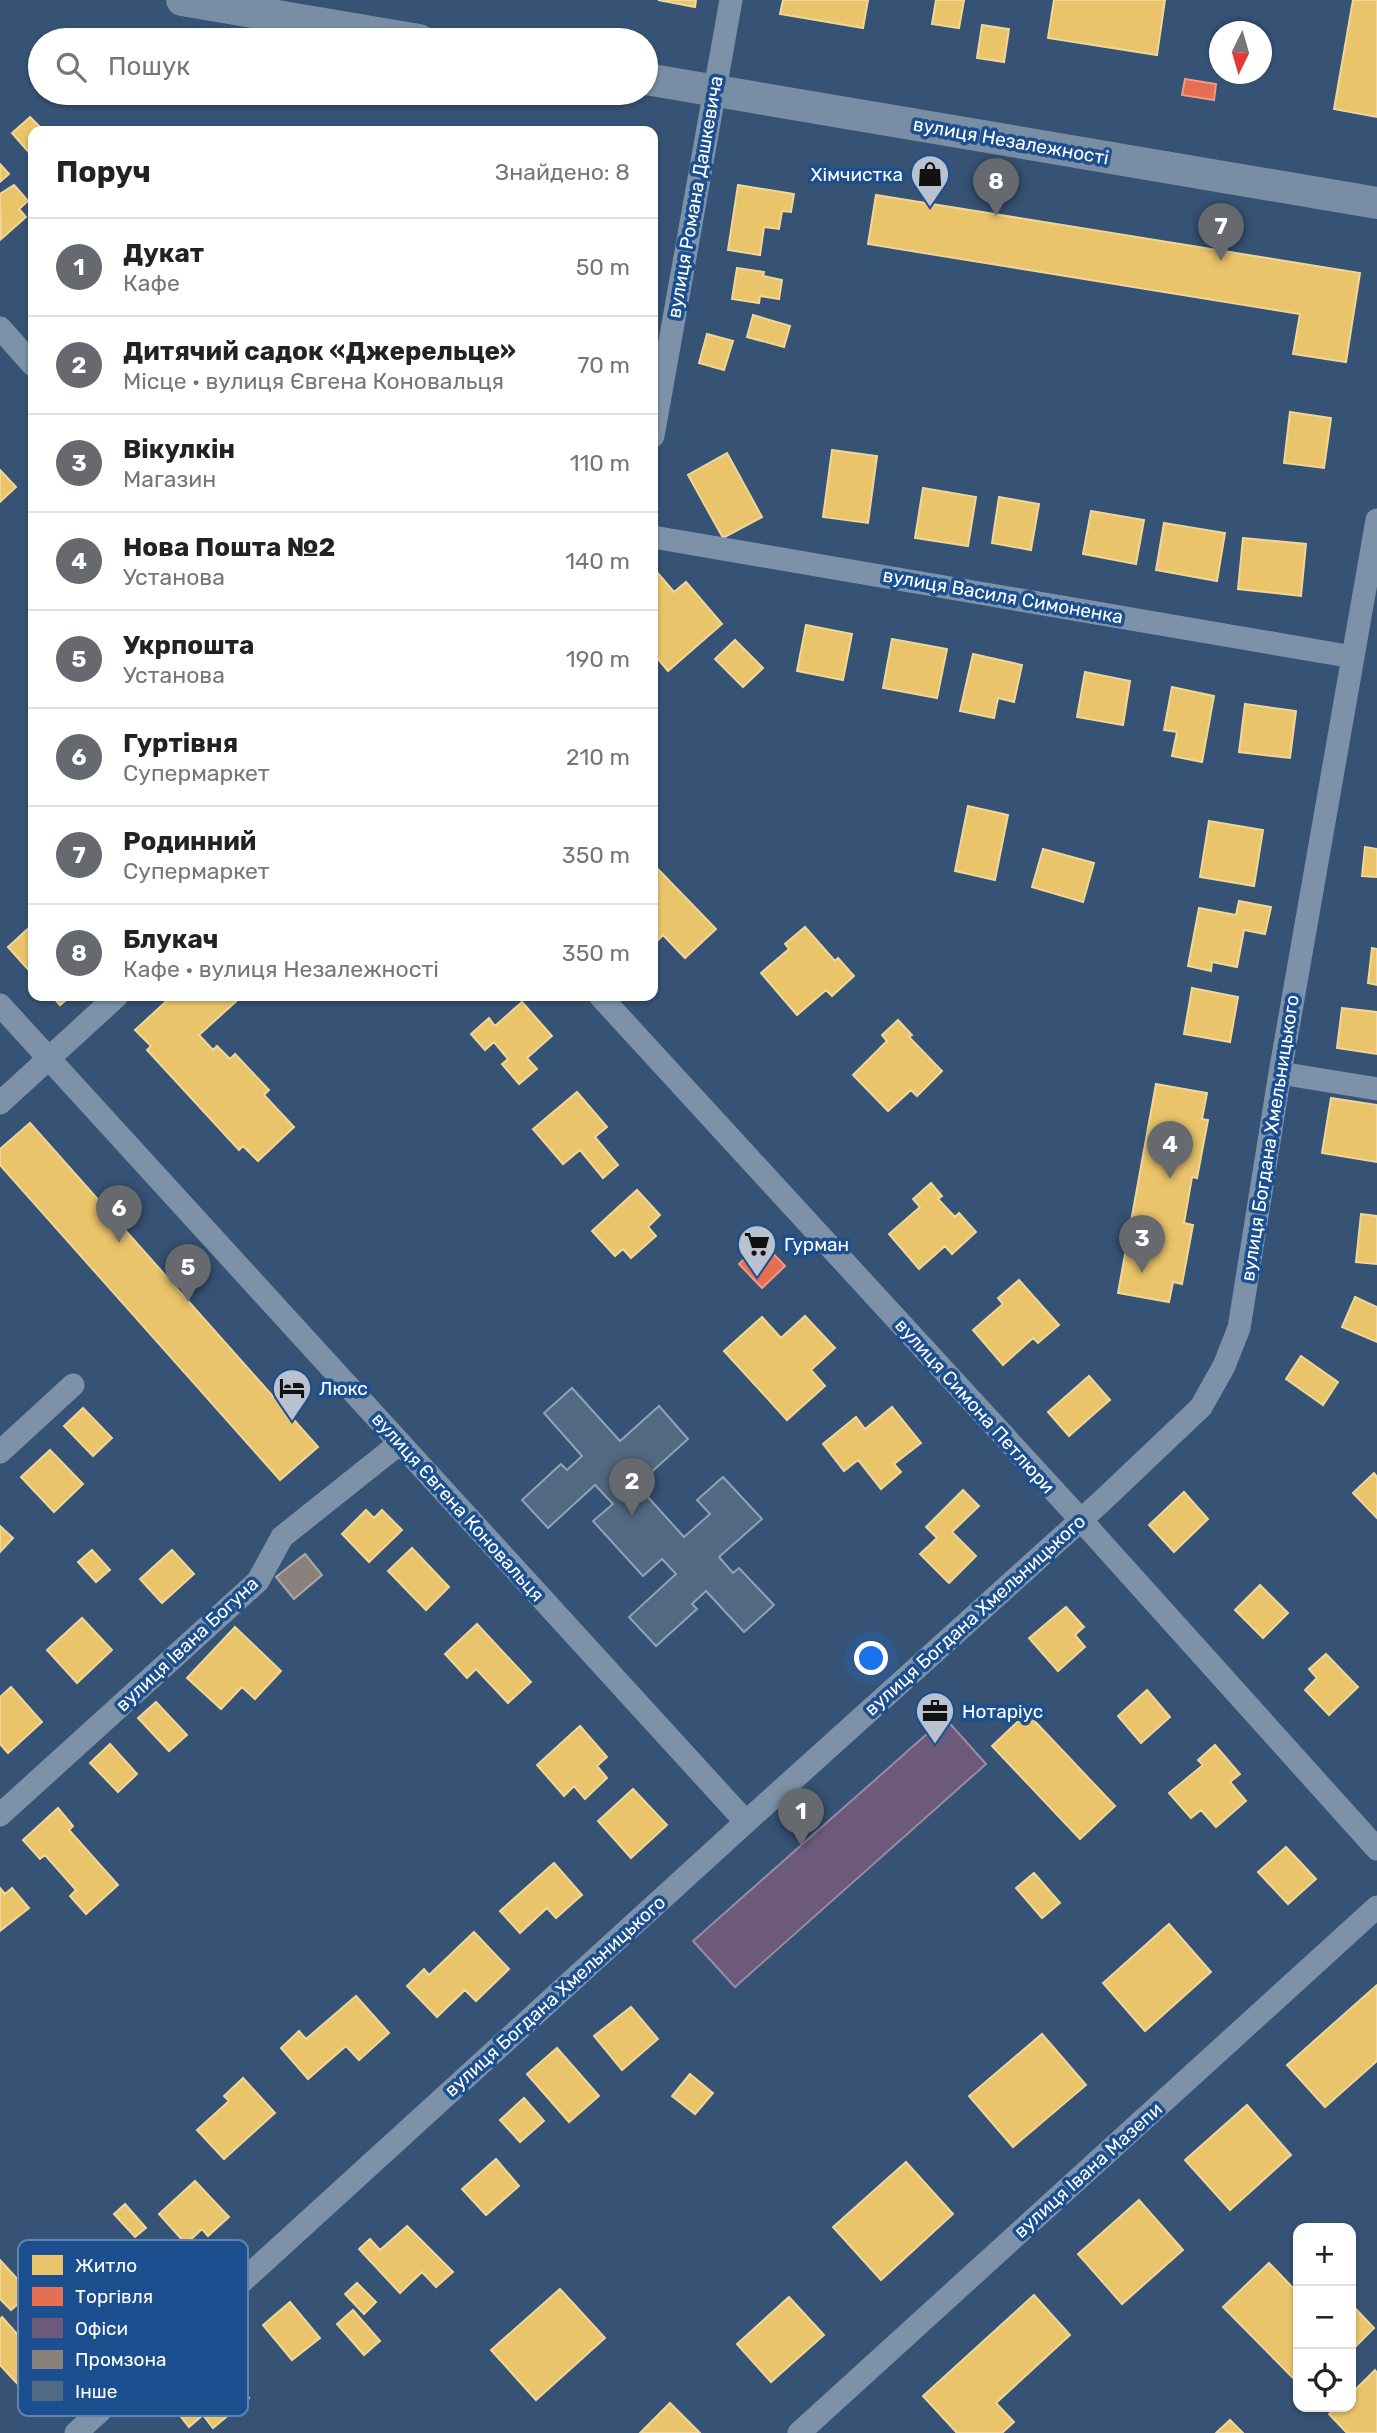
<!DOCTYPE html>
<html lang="uk">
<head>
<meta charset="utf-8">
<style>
	:root { --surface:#fff; --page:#f6f6f6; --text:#222; --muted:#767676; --line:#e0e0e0; --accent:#666a6f }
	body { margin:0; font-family:Rubik,sans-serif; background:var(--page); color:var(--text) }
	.controls { position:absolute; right:21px; bottom:21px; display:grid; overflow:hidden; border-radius:14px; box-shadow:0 2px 5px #0004 }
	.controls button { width:63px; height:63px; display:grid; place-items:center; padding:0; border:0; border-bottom:2px solid var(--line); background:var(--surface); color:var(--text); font:35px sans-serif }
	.compass { position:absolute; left:1209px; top:21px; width:63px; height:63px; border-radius:50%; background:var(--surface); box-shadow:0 2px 5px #0004; rotate:185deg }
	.you { position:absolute; left:872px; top:1659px; width:24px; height:24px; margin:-18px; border:5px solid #fff; border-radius:50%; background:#1a73e8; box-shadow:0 0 0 10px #1a73e833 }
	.badge { display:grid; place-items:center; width:46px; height:46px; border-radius:50%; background:var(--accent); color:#fff; font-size:23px; font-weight:700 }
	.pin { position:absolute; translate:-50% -58px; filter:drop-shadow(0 2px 4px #0008) }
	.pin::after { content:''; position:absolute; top:37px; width:24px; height:21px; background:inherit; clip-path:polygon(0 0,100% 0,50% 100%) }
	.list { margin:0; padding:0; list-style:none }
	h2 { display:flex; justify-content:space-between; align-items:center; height:91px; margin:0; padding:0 28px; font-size:30px }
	h2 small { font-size:23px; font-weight:400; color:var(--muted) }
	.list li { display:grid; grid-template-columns:46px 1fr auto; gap:21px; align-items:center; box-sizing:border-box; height:98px; padding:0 28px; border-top:2px solid var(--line) }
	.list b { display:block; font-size:26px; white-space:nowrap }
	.list p { margin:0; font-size:23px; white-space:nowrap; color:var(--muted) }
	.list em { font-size:23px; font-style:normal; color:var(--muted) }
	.icon { flex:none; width:38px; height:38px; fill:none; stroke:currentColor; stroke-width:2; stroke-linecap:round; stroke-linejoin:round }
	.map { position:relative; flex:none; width:1377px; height:2433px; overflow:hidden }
	.search { position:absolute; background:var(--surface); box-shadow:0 2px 5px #0004; left:28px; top:28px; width:630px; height:77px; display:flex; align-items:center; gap:18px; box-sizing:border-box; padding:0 24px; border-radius:38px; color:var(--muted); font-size:26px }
	.panel { position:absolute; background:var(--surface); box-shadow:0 2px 5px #0004; left:28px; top:126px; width:630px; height:875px; border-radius:14px }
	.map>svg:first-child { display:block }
	.homes { fill:#e9c46a; stroke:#f0d697; stroke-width:2 }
	.shops { fill:#e76f51; stroke:#ee9a85; stroke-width:2 }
	.offices { fill:#6d597a; stroke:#998ba2; stroke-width:2 }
	.industry { fill:#8a817c; stroke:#ada7a3; stroke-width:2 }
	.building { fill:#526984; stroke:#92a2b6; stroke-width:2 }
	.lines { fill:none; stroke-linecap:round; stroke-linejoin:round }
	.street { stroke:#7d92a8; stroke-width:23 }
	.secondary { stroke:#798da4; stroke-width:32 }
	.labels { text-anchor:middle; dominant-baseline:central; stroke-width:7; stroke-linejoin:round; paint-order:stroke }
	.street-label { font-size:19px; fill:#fff; stroke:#1b4f8f }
	.poi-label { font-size:19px; fill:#fff; stroke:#1b4f8f; text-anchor:start }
	.key { fill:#1b4f8f; stroke:#5f84b1; stroke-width:2 }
	.key-label { font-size:19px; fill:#fff }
</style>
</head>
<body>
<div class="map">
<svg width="1377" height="2433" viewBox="0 0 1377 2433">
	<rect width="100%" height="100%" fill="#365274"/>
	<!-- homes -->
	<path class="homes" d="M 658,0 L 696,0 L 695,7 Z
		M 783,0 L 868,0 L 863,28 L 780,14 Z
		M 936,0 L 964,0 L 959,28 L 932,24 Z
		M 1054,0 L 1165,0 L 1157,55 L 1048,38 Z
		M 1353,0 L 1377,0 L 1377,117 L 1334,109 Z
		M 982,25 L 1009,29 L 1004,62 L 977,58 Z
		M 30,117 L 44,131 L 33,131 L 33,157 L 12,133 Z
		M 0,164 L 9,174 L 0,182 Z
		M 14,185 L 28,201 L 19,209 L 26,217 L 1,239 L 0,194 Z
		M 738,185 L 794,194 L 791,212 L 782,211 L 779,229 L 764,227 L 760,255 L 728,250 Z
		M 876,195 L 1360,273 L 1346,362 L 1293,354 L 1300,314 L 868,244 Z
		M 737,268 L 764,272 L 763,276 L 782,280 L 779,299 L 760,296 L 759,303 L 732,299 Z
		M 753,315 L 790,326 L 784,347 L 747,337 Z
		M 707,334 L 733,341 L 724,370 L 699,363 Z
		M 1290,412 L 1331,418 L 1324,468 L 1284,463 Z
		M 832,450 L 877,456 L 868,523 L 823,517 Z
		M 727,453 L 762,517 L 723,538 L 688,475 Z
		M 0,470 L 16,487 L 0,502 Z
		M 923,488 L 976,497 L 968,546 L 915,538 Z
		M 999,497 L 1039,504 L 1031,550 L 992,543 Z
		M 1091,511 L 1144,520 L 1136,564 L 1083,554 Z
		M 1164,523 L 1225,533 L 1217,581 L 1156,570 Z
		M 1243,538 L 1306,544 L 1301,596 L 1238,589 Z
		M 656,571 L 674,592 L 686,582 L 722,624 L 668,671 L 653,653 L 653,573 Z
		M 806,625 L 852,634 L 843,680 L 797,671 Z
		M 892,639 L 947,649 L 937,698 L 883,688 Z
		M 735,640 L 763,668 L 743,687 L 715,659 Z
		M 973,654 L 1022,665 L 1014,702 L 998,698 L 994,718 L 960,711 Z
		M 1085,672 L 1130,681 L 1123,725 L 1077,717 Z
		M 1172,687 L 1214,696 L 1202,762 L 1172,756 L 1177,732 L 1164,730 Z
		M 1245,704 L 1296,711 L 1290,758 L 1239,752 Z
		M 968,806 L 1008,815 L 995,880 L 955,871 Z
		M 1209,821 L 1263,830 L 1254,886 L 1200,877 Z
		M 1365,847 L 1377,849 L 1377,877 L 1362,876 Z
		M 1043,849 L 1094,863 L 1083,902 L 1032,887 Z
		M 653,864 L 716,929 L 685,958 L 663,935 L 653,945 Z
		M 1239,901 L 1271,907 L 1265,934 L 1244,930 L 1237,967 L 1212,962 L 1211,971 L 1188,966 L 1199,908 L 1236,915 Z
		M 33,924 L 33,975 L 8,947 Z
		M 805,927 L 835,961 L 838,958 L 854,976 L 832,996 L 826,990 L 797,1015 L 761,973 L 789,949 L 785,944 Z
		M 1372,948 L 1377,949 L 1377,985 L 1368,983 Z
		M 1192,988 L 1238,997 L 1230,1042 L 1184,1034 Z
		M 52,996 L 71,996 L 60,1005 Z
		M 172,996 L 242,996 L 199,1035 L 213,1050 L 217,1046 L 230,1059 L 235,1054 L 269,1090 L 264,1095 L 294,1127 L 258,1161 L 243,1146 L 239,1150 L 147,1050 L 151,1046 L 135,1030 Z
		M 522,1002 L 552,1036 L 527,1058 L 537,1069 L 519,1084 L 502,1064 L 508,1059 L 494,1042 L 485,1050 L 471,1034 L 489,1018 L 495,1026 Z
		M 1342,1008 L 1377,1012 L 1377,1054 L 1337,1048 Z
		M 898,1020 L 912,1035 L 909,1037 L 942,1071 L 917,1096 L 911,1090 L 888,1111 L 853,1075 L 887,1041 L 882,1035 Z
		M 1156,1084 L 1207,1093 L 1202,1119 L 1208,1120 L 1197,1178 L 1192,1177 L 1184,1223 L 1193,1225 L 1182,1284 L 1173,1282 L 1169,1302 L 1118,1293 Z
		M 577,1092 L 607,1127 L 595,1137 L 618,1165 L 603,1178 L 580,1150 L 563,1164 L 533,1129 Z
		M 1331,1098 L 1377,1105 L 1377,1162 L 1322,1153 Z
		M 30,1123 L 318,1447 L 280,1480 L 0,1165 L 0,1149 Z
		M 931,1183 L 942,1196 L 938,1199 L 955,1217 L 959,1213 L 976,1232 L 952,1254 L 945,1246 L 919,1269 L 889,1234 L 920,1207 L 913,1199 Z
		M 637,1190 L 660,1215 L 648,1227 L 656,1236 L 631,1258 L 623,1249 L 615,1256 L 592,1231 Z
		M 1361,1214 L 1377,1216 L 1377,1264 L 1356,1262 Z
		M 1019,1280 L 1059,1325 L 1038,1343 L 1033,1338 L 1003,1365 L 973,1330 L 1003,1304 L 998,1298 Z
		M 1355,1297 L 1377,1307 L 1377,1342 L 1342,1327 Z
		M 805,1316 L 835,1348 L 811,1370 L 825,1386 L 787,1420 L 724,1351 L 762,1317 L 781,1338 Z
		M 1301,1356 L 1338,1382 L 1323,1405 L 1286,1379 Z
		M 1089,1376 L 1110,1400 L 1069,1436 L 1048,1412 Z
		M 892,1407 L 921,1443 L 894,1464 L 901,1472 L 881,1489 L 858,1460 L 844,1471 L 823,1444 L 856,1417 L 865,1429 Z
		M 83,1408 L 112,1438 L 93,1456 L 64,1426 Z
		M 50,1450 L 83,1484 L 54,1512 L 21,1477 Z
		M 1374,1473 L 1377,1477 L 1377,1518 L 1353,1493 Z
		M 963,1490 L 979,1506 L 952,1532 L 976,1556 L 949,1583 L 920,1554 L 937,1538 L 926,1527 Z
		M 1184,1492 L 1208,1519 L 1174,1552 L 1149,1525 Z
		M 366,1510 L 374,1518 L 382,1510 L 402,1530 L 369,1562 L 342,1534 Z
		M 0,1526 L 13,1538 L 0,1552 Z
		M 412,1548 L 449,1587 L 426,1610 L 388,1571 Z
		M 92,1550 L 110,1570 L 96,1582 L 78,1562 Z
		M 172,1550 L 194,1574 L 162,1603 L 140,1579 Z
		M 1260,1585 L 1288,1613 L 1263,1638 L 1235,1610 Z
		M 1066,1607 L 1084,1627 L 1075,1635 L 1085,1647 L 1058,1671 L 1029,1638 Z
		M 82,1618 L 112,1650 L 77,1683 L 47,1650 Z
		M 477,1624 L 531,1682 L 508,1703 L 476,1669 L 467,1678 L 445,1654 Z
		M 235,1627 L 281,1671 L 255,1699 L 242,1687 L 221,1709 L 187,1678 Z
		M 1326,1654 L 1358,1687 L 1329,1715 L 1305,1690 L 1317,1678 L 1309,1669 Z
		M 11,1687 L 42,1722 L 8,1753 L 0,1744 L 0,1697 Z
		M 1147,1690 L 1170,1717 L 1141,1743 L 1118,1716 Z
		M 156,1702 L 187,1735 L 169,1751 L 138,1718 Z
		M 1027,1713 L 1115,1806 L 1080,1839 L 992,1746 Z
		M 580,1726 L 607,1757 L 597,1766 L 607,1778 L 585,1799 L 574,1786 L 564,1796 L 537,1765 Z
		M 110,1744 L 137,1774 L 118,1792 L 90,1763 Z
		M 1215,1745 L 1240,1774 L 1230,1782 L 1246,1801 L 1216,1827 L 1201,1810 L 1191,1818 L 1169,1793 L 1203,1765 L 1198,1760 Z
		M 633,1789 L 667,1825 L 631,1858 L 598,1821 Z
		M 58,1808 L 73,1826 L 69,1830 L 118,1885 L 86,1914 L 70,1896 L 76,1890 L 45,1855 L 40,1859 L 23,1840 Z
		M 1286,1847 L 1316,1879 L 1288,1904 L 1258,1872 Z
		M 554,1863 L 582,1895 L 556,1918 L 547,1908 L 520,1933 L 500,1911 Z
		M 1034,1873 L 1060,1903 L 1042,1918 L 1016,1888 Z
		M 0,1888 L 5,1894 L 12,1888 L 29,1908 L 0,1931 Z
		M 1169,1924 L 1211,1972 L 1145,2031 L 1103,1983 Z
		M 474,1932 L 509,1969 L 476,2001 L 465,1990 L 437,2017 L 407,1986 L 424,1969 L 429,1975 Z
		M 1377,1985 L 1377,2061 L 1325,2107 L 1287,2065 Z
		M 356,1996 L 389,2033 L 359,2060 L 346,2046 L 308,2079 L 281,2048 L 299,2031 L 306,2039 Z
		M 631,2007 L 658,2039 L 622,2070 L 594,2036 Z
		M 1042,2034 L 1086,2085 L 1013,2147 L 969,2096 Z
		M 557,2048 L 599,2096 L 569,2122 L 527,2074 Z
		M 690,2074 L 713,2093 L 695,2114 L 672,2096 Z
		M 243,2078 L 275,2113 L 224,2159 L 197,2130 L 229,2101 L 224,2096 Z
		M 524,2098 L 544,2121 L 520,2142 L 500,2120 Z
		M 1247,2105 L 1291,2155 L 1230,2210 L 1185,2160 Z
		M 496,2159 L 519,2186 L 486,2215 L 462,2189 Z
		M 906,2162 L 953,2214 L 881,2280 L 833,2227 Z
		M 195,2181 L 229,2217 L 208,2236 L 202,2229 L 186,2244 L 159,2214 Z
		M 1139,2200 L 1183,2250 L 1122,2304 L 1078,2254 Z
		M 125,2204 L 146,2228 L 135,2237 L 114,2214 Z
		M 407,2226 L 453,2272 L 436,2287 L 422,2272 L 400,2293 L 359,2249 L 370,2239 L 380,2250 Z
		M 0,2260 L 30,2293 L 11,2310 L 0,2299 Z
		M 1269,2263 L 1298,2293 L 1298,2383 L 1223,2307 Z
		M 357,2283 L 376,2302 L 364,2314 L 345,2294 Z
		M 560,2289 L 605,2338 L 536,2400 L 491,2350 Z
		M 1034,2295 L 1070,2335 L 996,2403 L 1014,2422 L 1002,2433 L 957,2433 L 923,2396 Z
		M 789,2297 L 824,2335 L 771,2382 L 737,2344 Z
		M 290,2302 L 320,2338 L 292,2360 L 263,2325 Z
		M 1351,2304 L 1374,2328 L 1351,2351 Z
		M 353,2310 L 380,2341 L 364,2355 L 337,2324 Z
		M 2,2317 L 17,2334 L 29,2323 L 64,2361 L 27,2394 L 0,2365 L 0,2319 Z
		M 1375,2370 L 1377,2373 L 1377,2433 L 1347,2433 L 1329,2414 L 1337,2407 L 1351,2407 L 1351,2394 Z
		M 227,2373 L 249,2398 L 213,2428 L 203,2415 L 189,2427 L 181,2417 L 194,2406 L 184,2393 L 194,2384 L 202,2394 Z
		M 670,2403 L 700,2433 L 640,2433 Z
		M 1230,2420 L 1243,2433 L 1216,2433 Z"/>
	<!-- shops -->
	<path class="shops" d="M 1185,79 L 1216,84 L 1214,100 L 1182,95 Z
		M 762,1242 L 785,1266 L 762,1288 L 739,1264 Z"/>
	<!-- offices -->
	<path class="offices" d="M 945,1718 L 986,1764 L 735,1987 L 693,1941 Z"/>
	<!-- industry -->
	<path class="industry" d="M 305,1554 L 322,1575 L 294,1599 L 276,1577 Z"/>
	<!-- building -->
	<path class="building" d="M 572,1388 L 620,1441 L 659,1406 L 688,1439 L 637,1485 L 684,1537 L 710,1514 L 697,1500 L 723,1477 L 762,1519 L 719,1557 L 733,1573 L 739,1568 L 774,1605 L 744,1632 L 706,1591 L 692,1604 L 697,1609 L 656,1646 L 629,1617 L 676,1574 L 662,1559 L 643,1576 L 593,1521 L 613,1504 L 595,1485 L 548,1528 L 522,1500 L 561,1464 L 567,1470 L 582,1456 L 544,1413 Z"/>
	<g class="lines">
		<!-- street -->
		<path class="street" d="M 0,328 L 33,365
			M 653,436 L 731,0
			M 653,537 L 1353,657
			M 600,996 L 1081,1520 L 1377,1849
			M 0,1005 L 746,1822
			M 1280,1073 L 1377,1089
			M 0,1103 L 117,996
			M 0,1452 L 73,1385
			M 0,1815 L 258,1581 L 282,1537 L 400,1443
			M 76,2433 L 746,1822 L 1102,1501 L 1201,1407 L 1224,1366 L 1239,1328 L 1280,1073 L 1377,520
			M 799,2433 L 1377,1907"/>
		<!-- secondary -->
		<path class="secondary" d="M 182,0 L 419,40
			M 646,79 L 1377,203"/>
	</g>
	<!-- icons -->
	<defs>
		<g id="shop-pin" transform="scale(2.0125)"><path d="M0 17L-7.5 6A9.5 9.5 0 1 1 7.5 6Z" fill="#b9c2ce" stroke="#1b4f8f"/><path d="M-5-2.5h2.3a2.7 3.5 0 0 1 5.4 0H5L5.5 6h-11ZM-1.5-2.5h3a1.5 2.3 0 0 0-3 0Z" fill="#111"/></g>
		<g id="supermarket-pin" transform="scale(2.0125)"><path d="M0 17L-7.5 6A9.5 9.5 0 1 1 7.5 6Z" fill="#b9c2ce" stroke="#1b4f8f"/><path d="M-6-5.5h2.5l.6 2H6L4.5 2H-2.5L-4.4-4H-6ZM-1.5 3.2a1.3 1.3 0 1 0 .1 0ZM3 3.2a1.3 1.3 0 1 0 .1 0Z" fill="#111"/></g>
		<g id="hotel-pin" transform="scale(2.0125)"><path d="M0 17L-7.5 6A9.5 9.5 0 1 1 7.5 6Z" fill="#b9c2ce" stroke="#1b4f8f"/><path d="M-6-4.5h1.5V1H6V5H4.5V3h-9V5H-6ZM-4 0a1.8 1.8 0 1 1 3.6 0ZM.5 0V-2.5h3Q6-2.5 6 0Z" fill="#111"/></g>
		<g id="office-pin" transform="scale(2.0125)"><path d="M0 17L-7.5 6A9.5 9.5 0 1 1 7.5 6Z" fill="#b9c2ce" stroke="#1b4f8f"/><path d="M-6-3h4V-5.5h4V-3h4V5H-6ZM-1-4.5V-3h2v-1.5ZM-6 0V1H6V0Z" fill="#111"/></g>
	</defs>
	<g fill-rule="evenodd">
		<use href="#shop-pin" x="930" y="174"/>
		<use href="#supermarket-pin" x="757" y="1244"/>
		<use href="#hotel-pin" x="292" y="1388"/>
		<use href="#office-pin" x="935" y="1711"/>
	</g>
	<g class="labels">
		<!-- street labels -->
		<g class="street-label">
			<text transform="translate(1011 141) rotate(10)">вулиця Незалежності</text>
			<text transform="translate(695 197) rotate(-80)">вулиця Романа Дашкевича</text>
			<text transform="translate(1003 596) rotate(10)">вулиця Василя Симоненка</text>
			<text transform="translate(1270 1138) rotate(-81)">вулиця Богдана Хмельницького</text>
			<text transform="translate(975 1406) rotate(48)">вулиця Симона Петлюри</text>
			<text transform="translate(458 1507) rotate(48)">вулиця Євгена Коновальця</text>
			<text transform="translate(975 1615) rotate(-42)">вулиця Богдана Хмельницького</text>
			<text transform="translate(187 1644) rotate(-43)">вулиця Івана Богуна</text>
			<text transform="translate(555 1996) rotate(-42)">вулиця Богдана Хмельницького</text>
			<text transform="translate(1088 2170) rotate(-42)">вулиця Івана Мазепи</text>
		</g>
		<!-- poi labels -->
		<g class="poi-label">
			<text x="903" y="174" text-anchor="end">Хімчистка</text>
			<text x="784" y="1244">Гурман</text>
			<text x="319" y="1388">Люкс</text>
			<text x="962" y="1711">Нотаріус</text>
		</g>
	</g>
	<!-- legend -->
	<rect x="18" y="2240" width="230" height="176" rx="10" class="key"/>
	<rect x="32" y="2255" width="31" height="20" fill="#e9c46a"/>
	<rect x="32" y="2287" width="31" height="19" fill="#e76f51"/>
	<rect x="32" y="2318" width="31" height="20" fill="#6d597a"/>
	<rect x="32" y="2350" width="31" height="19" fill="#8a817c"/>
	<rect x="32" y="2381" width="31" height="20" fill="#526984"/>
	<g class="key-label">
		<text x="75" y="2272">Житло</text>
		<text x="75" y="2303">Торгівля</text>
		<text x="75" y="2335">Офіси</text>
		<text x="75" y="2366">Промзона</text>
		<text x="75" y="2398">Інше</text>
	</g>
</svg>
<div class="controls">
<button>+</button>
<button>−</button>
<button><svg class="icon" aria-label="locate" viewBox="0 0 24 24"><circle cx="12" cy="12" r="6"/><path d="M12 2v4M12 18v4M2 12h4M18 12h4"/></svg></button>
</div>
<svg class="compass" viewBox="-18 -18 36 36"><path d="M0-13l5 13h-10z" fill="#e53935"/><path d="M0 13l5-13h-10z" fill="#767676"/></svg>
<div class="you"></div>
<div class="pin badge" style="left:801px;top:1846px">1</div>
<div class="pin badge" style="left:632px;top:1516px">2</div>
<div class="pin badge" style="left:1142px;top:1273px">3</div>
<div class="pin badge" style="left:1170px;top:1179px">4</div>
<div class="pin badge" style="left:188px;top:1302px">5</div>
<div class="pin badge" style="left:119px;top:1243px">6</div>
<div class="pin badge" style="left:1221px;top:261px">7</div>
<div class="pin badge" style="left:996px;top:216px">8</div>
<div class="search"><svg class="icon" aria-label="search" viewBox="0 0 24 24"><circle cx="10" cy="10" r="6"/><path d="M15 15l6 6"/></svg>Пошук</div>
<section class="panel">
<h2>Поруч<small>Знайдено: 8</small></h2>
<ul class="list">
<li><span class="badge">1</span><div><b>Дукат</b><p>Кафе</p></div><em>50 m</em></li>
<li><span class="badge">2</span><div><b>Дитячий садок «Джерельце»</b><p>Місце · вулиця Євгена Коновальця</p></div><em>70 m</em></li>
<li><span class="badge">3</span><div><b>Вікулкін</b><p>Магазин</p></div><em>110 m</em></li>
<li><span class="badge">4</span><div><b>Нова Пошта №2</b><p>Установа</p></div><em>140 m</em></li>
<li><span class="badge">5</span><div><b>Укрпошта</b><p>Установа</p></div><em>190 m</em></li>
<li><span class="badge">6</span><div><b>Гуртівня</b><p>Супермаркет</p></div><em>210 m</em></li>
<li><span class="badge">7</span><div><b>Родинний</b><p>Супермаркет</p></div><em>350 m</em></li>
<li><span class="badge">8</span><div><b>Блукач</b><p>Кафе · вулиця Незалежності</p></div><em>350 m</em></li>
</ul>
</section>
</div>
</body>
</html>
